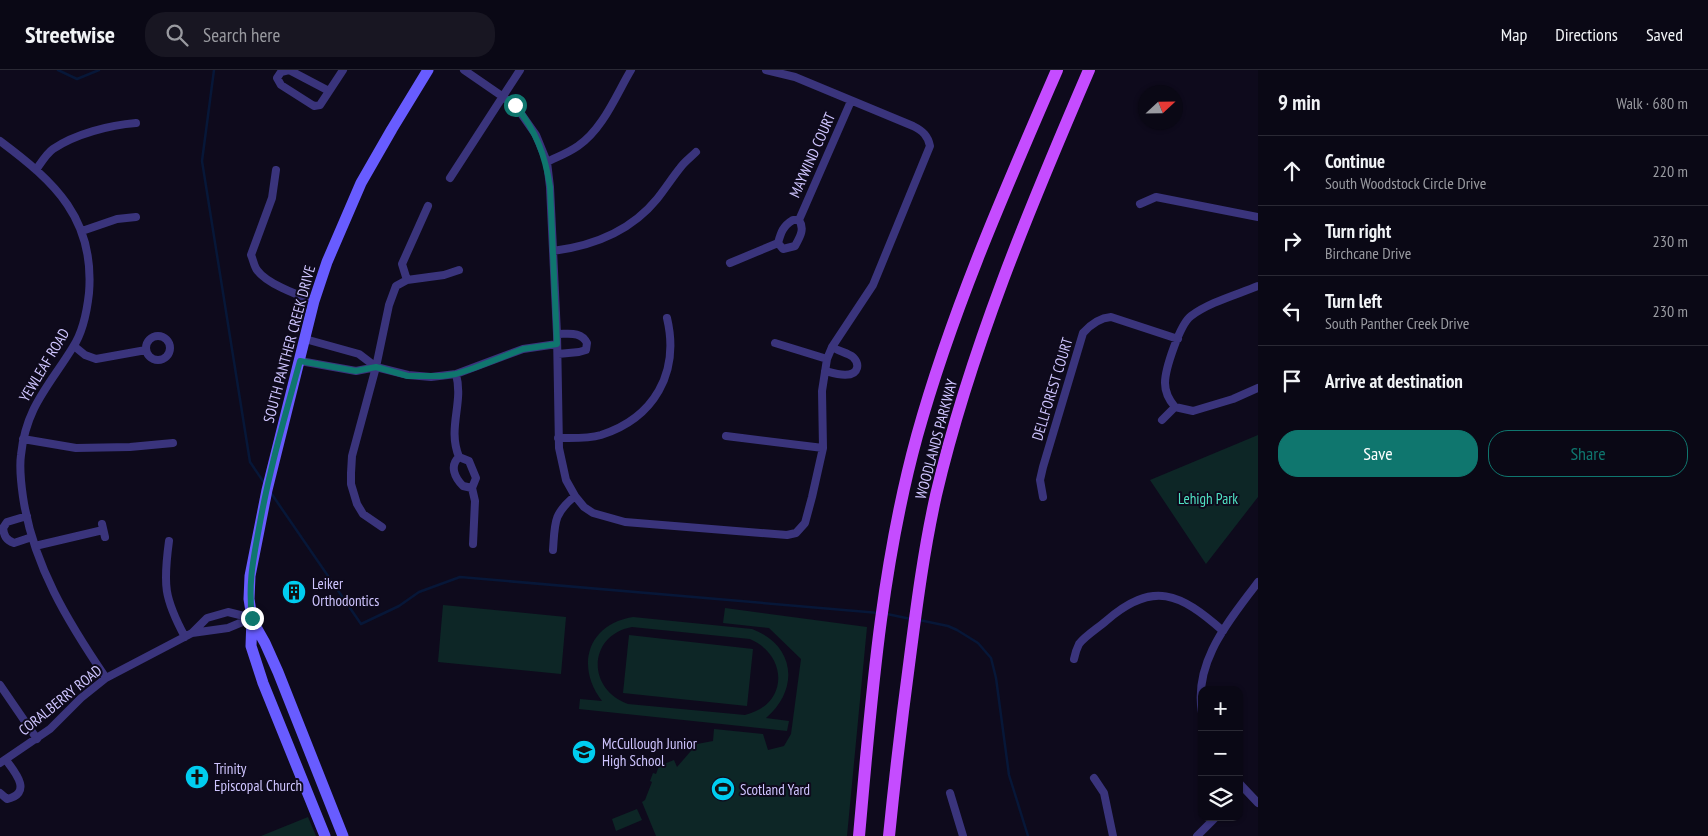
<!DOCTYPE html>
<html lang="en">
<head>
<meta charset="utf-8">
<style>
	:root { --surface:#0a0815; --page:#181622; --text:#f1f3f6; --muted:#999aa0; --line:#2a2934; --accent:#0f766e }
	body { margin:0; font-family:"PT Sans Narrow",sans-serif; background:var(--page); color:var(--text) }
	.controls { position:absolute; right:15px; bottom:15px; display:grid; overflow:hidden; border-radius:10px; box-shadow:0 1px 4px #0004 }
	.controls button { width:45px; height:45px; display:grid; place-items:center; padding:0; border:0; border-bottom:1px solid var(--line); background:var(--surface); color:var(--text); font:25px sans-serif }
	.compass { position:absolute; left:1138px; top:15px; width:45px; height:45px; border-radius:50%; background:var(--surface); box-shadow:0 1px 4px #0004; rotate:68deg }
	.stop { position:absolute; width:15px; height:15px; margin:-11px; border:4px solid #0f766e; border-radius:50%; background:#fff }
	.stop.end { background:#0f766e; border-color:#fff; box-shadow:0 1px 5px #0008 }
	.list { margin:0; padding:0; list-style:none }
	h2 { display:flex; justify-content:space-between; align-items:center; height:65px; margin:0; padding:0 20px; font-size:21px }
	h2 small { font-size:16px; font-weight:400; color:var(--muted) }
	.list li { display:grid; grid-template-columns:32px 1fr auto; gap:15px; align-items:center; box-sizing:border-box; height:70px; padding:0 20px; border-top:1px solid var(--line) }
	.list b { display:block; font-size:19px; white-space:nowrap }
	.list p { margin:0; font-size:16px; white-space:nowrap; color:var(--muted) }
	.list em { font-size:16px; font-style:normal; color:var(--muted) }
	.actions { display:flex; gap:10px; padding:15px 20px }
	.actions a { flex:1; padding:11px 0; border:1px solid var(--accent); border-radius:20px; text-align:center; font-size:18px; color:var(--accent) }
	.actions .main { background:var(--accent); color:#fff }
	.icon { flex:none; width:28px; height:28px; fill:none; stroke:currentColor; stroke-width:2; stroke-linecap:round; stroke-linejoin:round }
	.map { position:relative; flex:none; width:1258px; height:766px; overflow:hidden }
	header { display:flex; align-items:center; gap:30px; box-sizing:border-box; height:70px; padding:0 25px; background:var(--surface); border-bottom:1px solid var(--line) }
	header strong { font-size:24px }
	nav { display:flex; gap:28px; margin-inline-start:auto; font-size:18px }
	.search { width:350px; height:45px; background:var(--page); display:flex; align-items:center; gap:12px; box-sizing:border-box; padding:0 18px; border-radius:20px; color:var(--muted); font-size:19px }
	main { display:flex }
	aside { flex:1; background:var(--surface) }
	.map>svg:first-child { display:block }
	.green { fill:#0d2626; fill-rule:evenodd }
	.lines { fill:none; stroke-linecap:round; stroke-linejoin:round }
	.stream { stroke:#071738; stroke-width:2.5 }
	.street { stroke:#3a347c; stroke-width:8 }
	.secondary { stroke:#685cff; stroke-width:11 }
	.primary { stroke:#c54cff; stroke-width:12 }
	.route { stroke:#0f766e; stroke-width:6 }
	.labels { text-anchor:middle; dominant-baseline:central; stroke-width:4; stroke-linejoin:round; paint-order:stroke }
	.street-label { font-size:15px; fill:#cfc5ff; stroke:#0e0a1c }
	.park-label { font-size:15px; fill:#50e1c3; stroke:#0e0a1c }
	.poi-label { font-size:15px; fill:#cfc5ff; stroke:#0e0a1c; text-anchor:start }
</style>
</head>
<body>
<header>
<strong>Streetwise</strong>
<div class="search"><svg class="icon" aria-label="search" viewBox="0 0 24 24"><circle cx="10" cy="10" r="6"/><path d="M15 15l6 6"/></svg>Search here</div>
<nav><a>Map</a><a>Directions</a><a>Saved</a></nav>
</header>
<main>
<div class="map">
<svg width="1258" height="766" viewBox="0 0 1258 766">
	<rect width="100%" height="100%" fill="#0e0a1c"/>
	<!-- green -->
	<path class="green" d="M 1258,365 L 1258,427 L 1206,494 L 1150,410 Z
		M 443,535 L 566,547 L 561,604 L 438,592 Z
		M 725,538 L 867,557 L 847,766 L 656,766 L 642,732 L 645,730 L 652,712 L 650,711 L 653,703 L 656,704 L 659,696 L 674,690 L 677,697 L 697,674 L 713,671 L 714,659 L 763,664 L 768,680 L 784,676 L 791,664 L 801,589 L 769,558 L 723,553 Z
		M 633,547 L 752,559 C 795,575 800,619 766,648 L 789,651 L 787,661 L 579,639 L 580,629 L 602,631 C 575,596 588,554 633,547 ZM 632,557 L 750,569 C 789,586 788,635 745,645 L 628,634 C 586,619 588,565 632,557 Z
		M 629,565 L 753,579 L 747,636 L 623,623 Z
		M 637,739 L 642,750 L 616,761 L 612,749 Z
		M 308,747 L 316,766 L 261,766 Z"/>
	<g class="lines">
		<!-- stream -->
		<path class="stream" d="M 58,0 L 77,9 L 99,0
			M 214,0 L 202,91 L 250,392 L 265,414
			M 271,423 L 361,554 L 399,536 L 419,522 L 460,507 L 879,543
			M 887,544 L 911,549
			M 919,550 L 948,556 L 957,560 L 978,573 L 991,588 L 996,608 L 1009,705 L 1028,766"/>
		<!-- street -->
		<path class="street" d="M 464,0 L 515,35 L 536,65 L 547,92 L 550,117 L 557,264 L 559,378 L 566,410 L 575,426 L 584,437 L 593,443 L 625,452 L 787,465 L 796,463 L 805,453 L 812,427 L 823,378 L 822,321 L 827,289 L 832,277 L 873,215 L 930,76 C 928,66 923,61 913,56 L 795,7 L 766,0
			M 329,21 L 289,0 L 281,2 L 277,8 L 281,15 L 314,36 L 320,35 L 343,0
			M 0,71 C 55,112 95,149 89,223 C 87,241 83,262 73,277 C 49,316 26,337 21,385 C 19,399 21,413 23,427 C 33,495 68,552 106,608
			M 547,92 C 557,87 568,83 578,76 C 603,59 616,25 631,0
			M 36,100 C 41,93 46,84 53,79 C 75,64 110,55 136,53
			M 276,100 L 272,128 L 251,185 C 253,189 254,196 257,200 C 267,214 298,225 314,231
			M 450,108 L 520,0
			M 1140,134 L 1156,127 L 1258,147
			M 793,150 L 799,150 C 805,159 800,167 795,176 L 783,179 L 778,173 C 781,162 783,156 793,150 Z
			M 799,150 L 851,31
			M 82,161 L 117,149 L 136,147
			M 553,181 C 592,176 631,161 657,129 C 665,119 672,108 680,98 C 684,92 691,87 696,82
			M 730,193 L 778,173
			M 407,210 L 402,194 L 428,136
			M 557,264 C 569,264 581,261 587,273 L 586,280 L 579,282 L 558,284
			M146 278a12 12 0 1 1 24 0a12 12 0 1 1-24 0Z
			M 305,269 L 359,284 L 376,297 L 408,305 L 431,307 L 456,304 L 523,279 L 557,274
			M 775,273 L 827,289
			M 74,276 L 85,285 L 96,289 L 146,280
			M 300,291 L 356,301 L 376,297
			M 825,301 C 833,303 854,310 857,298 C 858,294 856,290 853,287 C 848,283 838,281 832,277
			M 456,304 C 464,334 447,357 459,387
			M 1175,337 C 1169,330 1165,323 1165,313 C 1165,299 1180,254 1191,246 C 1210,232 1236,225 1258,216
			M 1175,337 L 1193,341 L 1233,329 L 1258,318
			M 1162,350 L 1175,337
			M 726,366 L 823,378
			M 558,368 C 572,368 587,369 601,365 C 654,348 680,303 667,248
			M 23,369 L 76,378 L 130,377 L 173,373
			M 472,418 L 463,416 C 455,408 449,396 459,387 L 469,391 L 476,408 L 472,418 L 475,431 L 473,474
			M 1043,427 L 1040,410 L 1043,397 L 1083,263 C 1091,254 1099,248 1111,247 L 1178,269
			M 27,446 L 7,452 L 3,458 C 4,466 6,470 14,473 L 32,467
			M 102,454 L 105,467
			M 382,457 L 363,444 L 357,434 L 351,414 L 351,403 L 352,386 L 376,297 L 389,235 L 396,216 L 407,210 L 444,205 L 459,200
			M 169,471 C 163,515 164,528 185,567
			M 35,476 L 103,460
			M 553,480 C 555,453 553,444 575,426
			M 192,563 L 228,558 L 252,548
			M 1074,589 C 1075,584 1077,578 1079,574 C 1085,566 1098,558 1106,551 C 1153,510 1180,523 1223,561
			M 0,615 L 37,669
			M 1202,643 C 1193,591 1230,550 1258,512
			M 0,693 L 50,659 L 81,628 L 106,608 L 192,563 L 207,548 L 228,542 L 252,548
			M 1094,708 L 1104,723 L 1113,766
			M 1239,713 L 1258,733
			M 0,723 L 7,729 C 33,723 15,702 6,690
			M 950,723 L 963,766
			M 1197,766 L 1216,747"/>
		<!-- secondary -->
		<path class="secondary" d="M 252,550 L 265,573 L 278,602 L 343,766
			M 325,766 L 263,613 L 251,576 L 252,548 L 249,529 L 250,506 L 267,420 L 314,231 L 327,192 L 361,113 L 392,59 L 428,0"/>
		<!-- primary -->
		<path class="primary" d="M 859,766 C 871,632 881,497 917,366 C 952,240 1005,120 1057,0
			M 889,766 C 895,706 902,647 910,587 C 917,533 924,479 936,425 C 970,280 1030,137 1089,0"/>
	</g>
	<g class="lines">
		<!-- route -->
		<path class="route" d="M 252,548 C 248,513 253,491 259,458 C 269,401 285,346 300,291 L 356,301 L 376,297 L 408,306 L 442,306 L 456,304 L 474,298 L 523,279 L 557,274 L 550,117 C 545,84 536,61 515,35"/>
	</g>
	<!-- icons -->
	<defs>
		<g id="building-disc" transform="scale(1.25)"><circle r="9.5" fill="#00cdf0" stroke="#0e0a1c"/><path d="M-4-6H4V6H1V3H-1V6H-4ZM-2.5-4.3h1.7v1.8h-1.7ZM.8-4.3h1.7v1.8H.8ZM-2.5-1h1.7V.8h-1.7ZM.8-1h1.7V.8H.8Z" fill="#111"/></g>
		<g id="school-disc" transform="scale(1.25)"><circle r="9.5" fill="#00cdf0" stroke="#0e0a1c"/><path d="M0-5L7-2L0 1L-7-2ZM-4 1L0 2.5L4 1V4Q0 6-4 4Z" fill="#111"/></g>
		<g id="church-disc" transform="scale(1.25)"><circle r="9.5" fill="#00cdf0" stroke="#0e0a1c"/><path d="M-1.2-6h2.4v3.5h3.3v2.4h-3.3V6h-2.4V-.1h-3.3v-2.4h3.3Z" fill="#111"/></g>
		<g id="stadium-disc" transform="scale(1.25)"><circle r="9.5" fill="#00cdf0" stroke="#0e0a1c"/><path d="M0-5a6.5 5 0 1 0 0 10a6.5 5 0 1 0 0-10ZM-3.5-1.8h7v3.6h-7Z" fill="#111"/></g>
	</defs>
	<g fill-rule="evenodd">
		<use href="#building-disc" x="294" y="522"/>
		<use href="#school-disc" x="584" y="682"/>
		<use href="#church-disc" x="197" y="707"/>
		<use href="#stadium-disc" x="723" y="719"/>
	</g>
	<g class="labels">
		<!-- street labels -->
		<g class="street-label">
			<text transform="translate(812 85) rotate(-66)">MAYWIND COURT</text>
			<text transform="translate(289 274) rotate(-75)">SOUTH PANTHER CREEK DRIVE</text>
			<text transform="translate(44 295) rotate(-59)">YEWLEAF ROAD</text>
			<text transform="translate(1052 319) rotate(-73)">DELLFOREST COURT</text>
			<text transform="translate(936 369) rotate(-75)">WOODLANDS PARKWAY</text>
			<text transform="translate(60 630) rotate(-39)">CORALBERRY ROAD</text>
		</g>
		<!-- park labels -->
		<g class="park-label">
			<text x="1208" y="428">Lehigh Park</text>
		</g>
		<!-- poi labels -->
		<g class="poi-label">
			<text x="312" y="513">Leiker<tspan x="312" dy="17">Orthodontics</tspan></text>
			<text x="602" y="673">McCullough Junior<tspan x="602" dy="17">High School</tspan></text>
			<text x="214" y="698">Trinity<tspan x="214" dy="17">Episcopal Church</tspan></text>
			<text x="740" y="719">Scotland Yard</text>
		</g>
	</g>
</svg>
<div class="controls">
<button>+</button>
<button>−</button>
<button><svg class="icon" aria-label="layers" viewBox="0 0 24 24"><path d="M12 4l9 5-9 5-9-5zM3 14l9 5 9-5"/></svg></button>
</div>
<svg class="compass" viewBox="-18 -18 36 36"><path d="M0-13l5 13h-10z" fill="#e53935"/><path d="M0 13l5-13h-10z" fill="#999aa0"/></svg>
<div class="stop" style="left:515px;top:35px"></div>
<div class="stop end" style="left:252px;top:548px"></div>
</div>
<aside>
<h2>9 min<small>Walk · 680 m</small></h2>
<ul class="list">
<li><svg class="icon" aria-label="ahead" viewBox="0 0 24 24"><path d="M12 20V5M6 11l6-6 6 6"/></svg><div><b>Continue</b><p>South Woodstock Circle Drive</p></div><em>220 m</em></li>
<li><svg class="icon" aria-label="right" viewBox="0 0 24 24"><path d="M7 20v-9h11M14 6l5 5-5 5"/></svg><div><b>Turn right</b><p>Birchcane Drive</p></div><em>230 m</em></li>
<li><svg class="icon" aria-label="left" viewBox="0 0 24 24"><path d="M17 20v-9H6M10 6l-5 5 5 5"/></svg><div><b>Turn left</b><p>South Panther Creek Drive</p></div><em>230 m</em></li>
<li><svg class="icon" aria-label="arrive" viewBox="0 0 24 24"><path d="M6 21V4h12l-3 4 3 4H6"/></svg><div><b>Arrive at destination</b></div></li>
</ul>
<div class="actions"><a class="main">Save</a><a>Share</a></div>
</aside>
</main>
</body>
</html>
